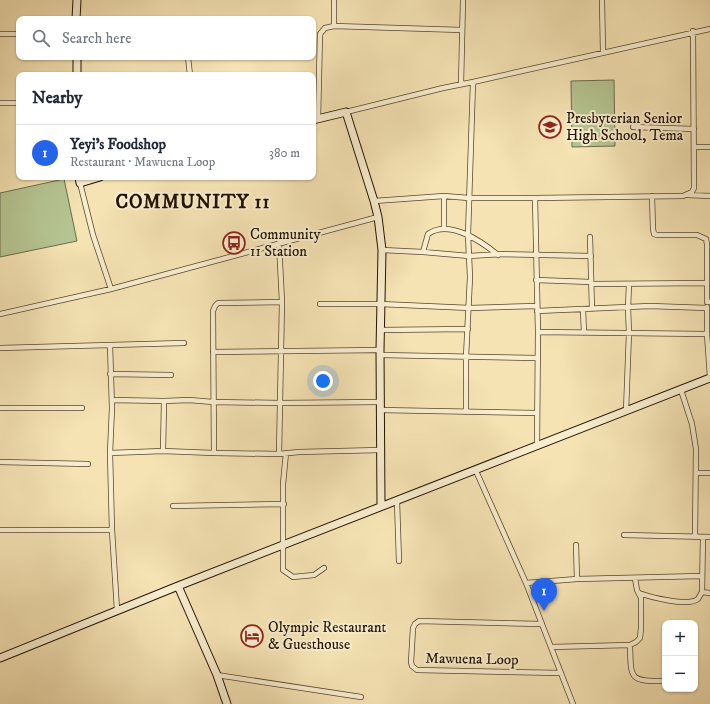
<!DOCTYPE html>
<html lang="en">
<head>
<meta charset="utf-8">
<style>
	:root { --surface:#fff; --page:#f6f6f7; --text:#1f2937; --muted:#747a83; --line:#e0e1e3; --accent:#2563eb }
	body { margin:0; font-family:"IM FELL DW Pica",serif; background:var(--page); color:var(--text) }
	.controls { position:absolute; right:12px; bottom:12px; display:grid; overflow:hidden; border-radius:8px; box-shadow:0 1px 3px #0004 }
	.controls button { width:36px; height:36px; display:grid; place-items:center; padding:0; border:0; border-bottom:1px solid var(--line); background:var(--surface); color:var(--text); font:20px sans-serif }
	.you { position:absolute; left:323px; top:381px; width:14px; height:14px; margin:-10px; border:3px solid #fff; border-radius:50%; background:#1a73e8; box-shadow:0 0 0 6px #1a73e833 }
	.badge { display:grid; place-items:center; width:26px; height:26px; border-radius:50%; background:var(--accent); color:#fff; font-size:13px; font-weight:700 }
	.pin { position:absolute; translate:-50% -33px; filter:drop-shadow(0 1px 2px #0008) }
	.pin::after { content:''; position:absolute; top:21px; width:14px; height:12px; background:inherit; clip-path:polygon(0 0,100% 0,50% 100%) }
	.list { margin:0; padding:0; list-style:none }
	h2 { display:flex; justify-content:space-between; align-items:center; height:52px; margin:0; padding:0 16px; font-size:17px }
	h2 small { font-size:13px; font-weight:400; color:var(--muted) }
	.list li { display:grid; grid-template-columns:26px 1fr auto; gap:12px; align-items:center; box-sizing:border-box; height:56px; padding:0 16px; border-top:1px solid var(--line) }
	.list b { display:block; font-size:15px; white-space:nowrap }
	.list p { margin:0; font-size:13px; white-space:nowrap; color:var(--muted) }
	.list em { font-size:13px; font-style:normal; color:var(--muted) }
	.icon { flex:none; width:22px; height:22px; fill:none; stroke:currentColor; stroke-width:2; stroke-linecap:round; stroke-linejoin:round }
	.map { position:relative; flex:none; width:710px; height:704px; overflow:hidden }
	.search { position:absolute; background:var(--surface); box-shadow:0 1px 3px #0004; left:16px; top:16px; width:300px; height:44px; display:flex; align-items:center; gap:10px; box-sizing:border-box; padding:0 14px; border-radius:8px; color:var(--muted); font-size:15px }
	.panel { position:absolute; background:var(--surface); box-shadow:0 1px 3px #0004; left:16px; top:72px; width:300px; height:108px; border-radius:8px }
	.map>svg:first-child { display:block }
	.green { fill:#b5c592; stroke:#6c6c4a }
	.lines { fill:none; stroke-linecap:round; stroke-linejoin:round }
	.street-casing { stroke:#57462e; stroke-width:6 }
	.secondary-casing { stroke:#221201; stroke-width:9 }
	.street { stroke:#f8edce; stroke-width:4.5 }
	.secondary { stroke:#f8edce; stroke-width:7 }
	.labels { text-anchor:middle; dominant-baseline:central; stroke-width:4; stroke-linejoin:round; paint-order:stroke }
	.poi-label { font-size:15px; fill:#221201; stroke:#f8edce; text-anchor:start }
	.street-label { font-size:15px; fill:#221201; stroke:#f8edce }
	.district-label { font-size:19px; font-weight:bold; letter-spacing:1px; fill:#221201; stroke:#f8edce }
</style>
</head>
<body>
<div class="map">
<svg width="710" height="704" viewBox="0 0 710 704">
	<rect width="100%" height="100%" fill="#f5e3b4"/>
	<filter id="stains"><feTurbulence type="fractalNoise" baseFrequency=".005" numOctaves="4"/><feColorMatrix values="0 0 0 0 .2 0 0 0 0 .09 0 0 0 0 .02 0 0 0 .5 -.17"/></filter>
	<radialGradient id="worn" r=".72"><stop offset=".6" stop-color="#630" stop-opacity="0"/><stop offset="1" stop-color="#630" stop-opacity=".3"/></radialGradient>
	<!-- green -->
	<path class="green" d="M 614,80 L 615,146 L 572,147 L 571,81 Z
		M 64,179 L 77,241 L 0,257 L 0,193 Z"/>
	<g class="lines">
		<!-- street casing -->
		<g class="street-casing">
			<path id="street" d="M 602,0 L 603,53
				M 334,26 L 462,30
				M 0,34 L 19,34
				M 177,57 L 210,57
				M 188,57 L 190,75
				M 461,84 L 463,0
				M 0,103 L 19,103
				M 346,112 L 443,88 L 473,82 L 710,29
				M 318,119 L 320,34 L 325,28 L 334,26 L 334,0
				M 633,127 L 694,129
				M 694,147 L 710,147
				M 80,183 L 93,235 L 111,289
				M 688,195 L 710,196
				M 652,196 L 653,229 L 654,234 L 657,235 L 697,235 L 706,239 L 707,244 L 707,302 L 710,302
				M 374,201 L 444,196 L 469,198 L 535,198
				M 444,229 L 444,196
				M 590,237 L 592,309
				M 279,243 L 282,302 L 280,403 L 380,402
				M 382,250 L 423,252 L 428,234 C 449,219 481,241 498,255
				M 423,252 L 469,256 L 502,254 L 591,256
				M 536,280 L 591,282
				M 592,284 L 707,283
				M 320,304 L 380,304 L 470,308 L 537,306
				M 707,307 L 707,334 L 710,377
				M 583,309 L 584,333
				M 537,311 L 650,306 L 707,308
				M 0,314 L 111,289 L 378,217
				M 380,330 L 468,329
				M 538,332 L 707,334
				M 110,345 L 184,343
				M 0,348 L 110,345 L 112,408 L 110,453 L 112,530
				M 213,352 L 380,350
				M 380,355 L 537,358
				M 110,374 L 171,375
				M 681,390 L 692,424 L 696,449 L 695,536
				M 112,400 L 164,401 L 189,400 L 213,402 L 280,403 L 279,454
				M 0,408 L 82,408
				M 380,410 L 537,413
				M 466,411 L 466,357 L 470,277 L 468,235 L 473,82
				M 626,411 L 629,333 L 628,308 L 629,284
				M 537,446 L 538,332 L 535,198 L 683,196 L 692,192 L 694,188 L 693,31
				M 163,451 L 164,401
				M 110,453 L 163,451 L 214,453 L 279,454 L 299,452 L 380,450
				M 214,453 L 213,311 L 215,306 L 218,303 L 282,302
				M 286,453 L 283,484 L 283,570 L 293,577 L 314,575 L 324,568
				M 0,462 L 88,464
				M 476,471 L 526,583 L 573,704
				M 696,473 L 710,473
				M 397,501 L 399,561
				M 173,506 L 284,504
				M 0,530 L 112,530 L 117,610
				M 624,535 L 710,537
				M 703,537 L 702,592 L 710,593
				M 576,545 L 577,579
				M 526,583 L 577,579 L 702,576
				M 639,593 C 650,597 688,607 698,599 L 702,592
				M 542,624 L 419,621 L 415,624 L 413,628 L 411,662 L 412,666 L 417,670 L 561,673
				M 630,645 C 631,680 629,681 665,681
				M 551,647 L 630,645 L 636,642 L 640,638 L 641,628 L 641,598 L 637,590 L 635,578
				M 217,675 L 361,697"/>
		</g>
		<!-- secondary casing -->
		<g class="secondary-casing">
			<path id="secondary" d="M 76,19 L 77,0
				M 77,75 L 77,57
				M 313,120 L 346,112 L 374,201 L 378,217 L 382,250 L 380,350 L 381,506
				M 79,177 L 80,183 L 100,177
				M 178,586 L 217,675 L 227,704
				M 0,658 L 178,586 L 710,378"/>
		</g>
		<!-- street -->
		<use href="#street" class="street"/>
		<!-- secondary -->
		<use href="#secondary" class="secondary"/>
	</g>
	<!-- icons -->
	<defs>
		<g id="school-ring" transform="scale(1.15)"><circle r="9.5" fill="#f8edce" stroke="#8f2418" stroke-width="1.5"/><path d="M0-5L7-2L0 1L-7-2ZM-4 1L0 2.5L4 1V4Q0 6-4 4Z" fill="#8f2418"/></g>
		<g id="bus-ring" transform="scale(1.15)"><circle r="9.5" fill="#f8edce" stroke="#8f2418" stroke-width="1.5"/><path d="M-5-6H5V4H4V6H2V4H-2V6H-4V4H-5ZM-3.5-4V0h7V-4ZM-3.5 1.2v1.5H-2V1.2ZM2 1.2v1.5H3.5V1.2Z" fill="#8f2418"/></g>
		<g id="hotel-ring" transform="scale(1.15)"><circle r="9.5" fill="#f8edce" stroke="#8f2418" stroke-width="1.5"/><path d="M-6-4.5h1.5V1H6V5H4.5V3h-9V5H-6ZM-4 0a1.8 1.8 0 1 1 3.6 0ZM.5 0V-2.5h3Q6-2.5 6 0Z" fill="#8f2418"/></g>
	</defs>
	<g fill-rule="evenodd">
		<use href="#school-ring" x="550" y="127"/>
		<use href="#bus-ring" x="234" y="243"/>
		<use href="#hotel-ring" x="252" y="636"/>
	</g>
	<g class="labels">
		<!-- poi labels -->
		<g class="poi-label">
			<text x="566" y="118">Presbyterian Senior<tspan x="566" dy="17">High School, Tema</tspan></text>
			<text x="250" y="234">Community<tspan x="250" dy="17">11 Station</tspan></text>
			<text x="268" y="627">Olympic Restaurant<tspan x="268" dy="17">&amp; Guesthouse</tspan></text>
		</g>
		<!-- street labels -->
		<g class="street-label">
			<text transform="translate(472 659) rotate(1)">Mawuena Loop</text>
		</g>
		<!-- district labels -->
		<g class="district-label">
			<text x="193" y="202">COMMUNITY 11</text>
		</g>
	</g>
	<rect width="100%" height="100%" filter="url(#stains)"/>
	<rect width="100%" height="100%" fill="url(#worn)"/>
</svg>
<div class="controls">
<button>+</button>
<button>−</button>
</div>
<div class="you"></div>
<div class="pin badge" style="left:544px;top:611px">1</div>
<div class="search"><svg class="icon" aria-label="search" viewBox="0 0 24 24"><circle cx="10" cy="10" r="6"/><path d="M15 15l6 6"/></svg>Search here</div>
<section class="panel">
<h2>Nearby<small></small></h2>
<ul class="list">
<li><span class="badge">1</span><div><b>Yeyi's Foodshop</b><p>Restaurant · Mawuena Loop</p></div><em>380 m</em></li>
</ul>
</section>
</div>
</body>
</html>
